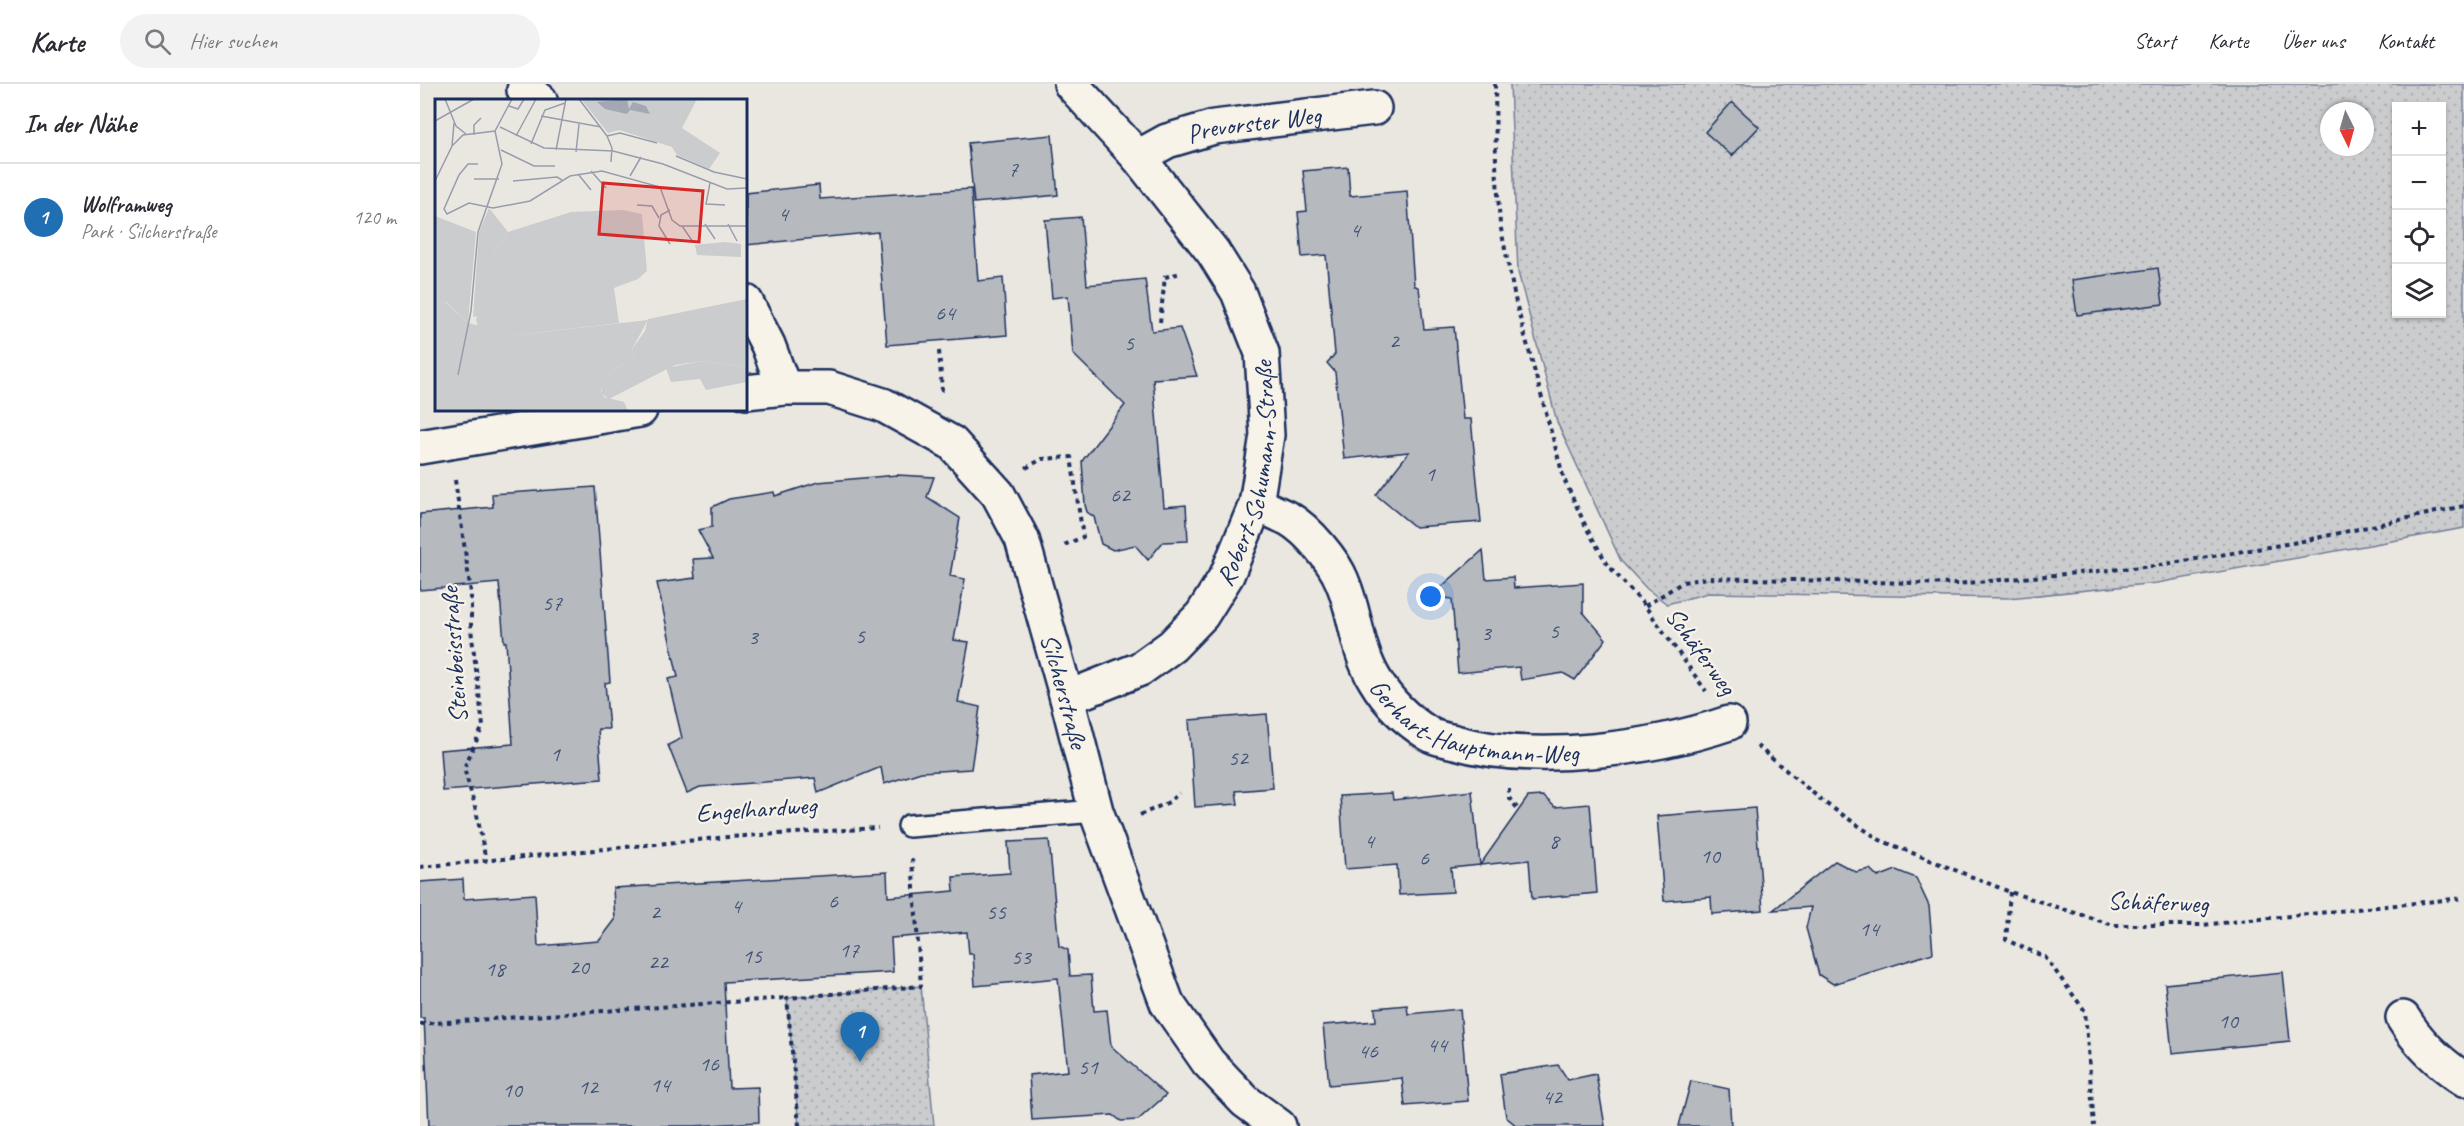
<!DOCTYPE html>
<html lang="de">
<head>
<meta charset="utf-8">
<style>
	:root { --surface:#fff; --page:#f2f2f3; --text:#2b2b33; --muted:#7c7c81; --line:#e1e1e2; --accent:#1f6fb2 }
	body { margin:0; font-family:Caveat,sans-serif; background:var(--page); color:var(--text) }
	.controls { position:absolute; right:18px; top:18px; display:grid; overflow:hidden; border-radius:0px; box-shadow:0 2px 4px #0004 }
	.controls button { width:54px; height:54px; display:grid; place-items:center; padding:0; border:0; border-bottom:2px solid var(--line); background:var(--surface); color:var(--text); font:30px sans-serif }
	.compass { position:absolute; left:1900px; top:18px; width:54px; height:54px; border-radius:50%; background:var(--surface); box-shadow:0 2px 4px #0004; rotate:175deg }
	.you { position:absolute; left:1011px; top:513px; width:21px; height:21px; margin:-15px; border:4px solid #fff; border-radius:50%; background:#1a73e8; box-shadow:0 0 0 9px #1a73e833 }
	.badge { display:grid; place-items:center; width:39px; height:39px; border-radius:50%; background:var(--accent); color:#fff; font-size:20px; font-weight:700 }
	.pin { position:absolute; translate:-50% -50px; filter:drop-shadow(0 2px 3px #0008) }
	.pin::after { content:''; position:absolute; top:32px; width:21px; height:18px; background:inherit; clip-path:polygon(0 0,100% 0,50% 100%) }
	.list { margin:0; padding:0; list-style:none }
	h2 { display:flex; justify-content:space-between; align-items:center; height:78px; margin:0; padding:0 24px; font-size:26px }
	h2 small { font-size:20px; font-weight:400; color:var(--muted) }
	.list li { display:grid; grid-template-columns:39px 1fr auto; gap:18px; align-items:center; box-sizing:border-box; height:108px; padding:0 24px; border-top:2px solid var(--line) }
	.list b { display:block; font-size:22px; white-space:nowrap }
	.list p { margin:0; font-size:20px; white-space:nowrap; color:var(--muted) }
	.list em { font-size:20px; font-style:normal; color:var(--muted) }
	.icon { flex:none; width:33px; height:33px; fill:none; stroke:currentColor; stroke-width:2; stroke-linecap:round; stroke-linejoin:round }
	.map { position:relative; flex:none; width:2044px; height:1042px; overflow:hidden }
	header { display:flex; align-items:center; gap:36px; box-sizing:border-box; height:84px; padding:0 30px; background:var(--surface); border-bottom:2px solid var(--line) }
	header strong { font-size:28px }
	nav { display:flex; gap:33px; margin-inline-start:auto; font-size:21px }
	.search { width:420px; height:54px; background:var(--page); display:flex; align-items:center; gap:15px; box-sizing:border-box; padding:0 21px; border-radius:33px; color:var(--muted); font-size:22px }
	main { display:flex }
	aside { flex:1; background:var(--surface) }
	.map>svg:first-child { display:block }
	.park { fill:url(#park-dots); stroke:#737e96; stroke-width:1.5; fill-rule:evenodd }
	.building { fill:#b6babf; stroke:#1b2f5e; stroke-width:1.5 }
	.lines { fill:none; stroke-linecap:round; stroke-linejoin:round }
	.service-casing { stroke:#1b2f5e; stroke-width:26 }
	.minor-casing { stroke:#1b2f5e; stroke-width:38 }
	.path { stroke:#1b2f5e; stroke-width:4; stroke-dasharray:4.5 4.5; stroke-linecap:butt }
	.service { stroke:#f7f3e8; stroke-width:21 }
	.minor { stroke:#f7f3e8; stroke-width:33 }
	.labels { text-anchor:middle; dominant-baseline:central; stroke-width:4.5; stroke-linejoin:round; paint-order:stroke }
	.number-label { font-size:22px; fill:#425276 }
	.street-label { font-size:26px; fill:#1b2f5e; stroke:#f7f3e8 }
	.inset-road { fill:none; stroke:#979dac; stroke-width:1.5 }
	.view { fill:#d62828; fill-opacity:0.15; stroke:#d62828; stroke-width:3 }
	.inset-edge { fill:none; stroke:#1b2f5e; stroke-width:3 }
</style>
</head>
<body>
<header>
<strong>Karte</strong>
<div class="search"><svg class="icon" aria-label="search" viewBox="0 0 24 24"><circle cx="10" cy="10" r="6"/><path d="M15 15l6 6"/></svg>Hier suchen</div>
<nav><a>Start</a><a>Karte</a><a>Über uns</a><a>Kontakt</a></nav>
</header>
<main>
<aside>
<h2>In der Nähe<small></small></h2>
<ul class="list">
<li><span class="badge">1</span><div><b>Wolframweg</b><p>Park · Silcherstraße</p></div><em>120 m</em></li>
</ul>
</aside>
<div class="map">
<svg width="2044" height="1042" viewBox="0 0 2044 1042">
	<defs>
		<pattern id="park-dots" width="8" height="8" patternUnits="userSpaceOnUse" patternTransform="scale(1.5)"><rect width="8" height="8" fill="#cbcccd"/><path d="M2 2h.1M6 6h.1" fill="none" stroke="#aeb0b2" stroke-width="1.8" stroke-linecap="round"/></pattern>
	</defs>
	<rect width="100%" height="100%" fill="#eae7e0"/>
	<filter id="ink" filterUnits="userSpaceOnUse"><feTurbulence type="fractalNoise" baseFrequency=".0167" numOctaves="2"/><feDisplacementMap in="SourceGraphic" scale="12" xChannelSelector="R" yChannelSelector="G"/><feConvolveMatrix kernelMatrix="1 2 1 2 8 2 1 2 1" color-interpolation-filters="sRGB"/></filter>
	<g filter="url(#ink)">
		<!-- park -->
		<path class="park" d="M 1090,0 L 2044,0 L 2044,444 L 1737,499 L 1589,514 L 1288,509 L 1247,520 L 1227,505 L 1201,477 L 1137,338 L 1098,188 ZM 1976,22 L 2022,22 L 2022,230 L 1976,230 ZM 1909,27 L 1945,27 L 1945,63 L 1909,63 Z
			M 501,902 L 514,1042 L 379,1042 L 367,914 Z"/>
		<!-- building -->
		<path class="building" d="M 1312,18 L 1339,43 L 1312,72 L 1285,48 Z
			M 632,51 L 638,111 L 554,119 L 548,59 Z
			M 928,83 L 930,112 L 987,107 L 994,201 L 999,204 L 1004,245 L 1034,243 L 1043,335 L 1051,335 L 1061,438 L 995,443 L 956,411 L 989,368 L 924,375 L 915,288 L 907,279 L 915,270 L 906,171 L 882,173 L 878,128 L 887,127 L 883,87 Z
			M 399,101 L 400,115 L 551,105 L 558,197 L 583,194 L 587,251 L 467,261 L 458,148 L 326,161 L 326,109 Z
			M 661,133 L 667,201 L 725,195 L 732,247 L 760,244 L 777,292 L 733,295 L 744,423 L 766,421 L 768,457 L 743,458 L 728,476 L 715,461 L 693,466 L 681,460 L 674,433 L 667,428 L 665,421 L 662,377 L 705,321 L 653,270 L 648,212 L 632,214 L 625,136 Z
			M 1738,184 L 1743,220 L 1657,231 L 1652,196 Z
			M 477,391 L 514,393 L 507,413 L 540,434 L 530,492 L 545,495 L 534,556 L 549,558 L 538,618 L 560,623 L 551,685 L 501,688 L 464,700 L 461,683 L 398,709 L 395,694 L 280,703 L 267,709 L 248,661 L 262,654 L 248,595 L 258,593 L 237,499 L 275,494 L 273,475 L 293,474 L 278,446 L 292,443 L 292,423 L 309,415 L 354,408 L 355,412 L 398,398 Z
			M 175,403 L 190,598 L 185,599 L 189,645 L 178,645 L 182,695 L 23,707 L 20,666 L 93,660 L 86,558 L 84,558 L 79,499 L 0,506 L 0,430 L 73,423 L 72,410 Z
			M 1063,466 L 1066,495 L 1093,493 L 1094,504 L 1163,499 L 1163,528 L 1186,555 L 1155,596 L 1143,589 L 1101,596 L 1099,583 L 1038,589 L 1032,515 L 1011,512 Z
			M 847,630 L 853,704 L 816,707 L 818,720 L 775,723 L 769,636 Z
			M 1052,707 L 1060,781 L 1108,713 L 1123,712 L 1135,723 L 1170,720 L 1177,809 L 1112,815 L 1109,776 L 1031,784 L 1033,808 L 979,811 L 977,781 L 925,785 L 920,712 L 972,709 L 973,716 Z
			M 1335,724 L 1343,826 L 1292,830 L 1291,813 L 1244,817 L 1237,732 Z
			M 629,756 L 639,862 L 648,866 L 650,892 L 671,891 L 674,927 L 687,926 L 691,962 L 746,1011 L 718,1036 L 701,1037 L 693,1031 L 612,1036 L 609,991 L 648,987 L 638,894 L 555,902 L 553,870 L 549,870 L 547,848 L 471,854 L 473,888 L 304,898 L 309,1004 L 338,1003 L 339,1038 L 274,1042 L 9,1042 L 4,934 L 0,934 L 0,798 L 43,795 L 44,815 L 115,810 L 118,862 L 179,857 L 195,836 L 193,804 L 467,788 L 468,813 L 534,807 L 533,793 L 590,789 L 588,758 Z
			M 1415,777 L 1436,788 L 1450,785 L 1458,793 L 1476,786 L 1496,794 L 1509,822 L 1513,869 L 1413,900 L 1399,891 L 1386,844 L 1391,823 L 1353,826 Z
			M 1863,888 L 1870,957 L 1752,969 L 1745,900 Z
			M 987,921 L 988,930 L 1040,925 L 1048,1017 L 985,1022 L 982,994 L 909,1001 L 903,941 L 956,937 L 955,924 Z
			M 1138,981 L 1148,996 L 1176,990 L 1185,1042 L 1097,1042 L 1086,1033 L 1080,990 Z
			M 1271,997 L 1309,1005 L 1311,1042 L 1259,1042 Z"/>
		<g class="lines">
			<!-- service casing -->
			<g class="service-casing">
				<path id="service" d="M 489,742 L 676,727"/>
			</g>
			<!-- minor casing -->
			<g class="minor-casing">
				<g id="minor">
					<path d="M 104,6 L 120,16"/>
					<path id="s1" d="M 718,73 L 747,57 L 794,43 L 954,24"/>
					<path d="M 326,218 L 348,261 L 364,304"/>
					<path id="s2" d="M 326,308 L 364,304 L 409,304 L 463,321 L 532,359 L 578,410 L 602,455 L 647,614 L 676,727 L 747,919 L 788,978 L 825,1017 L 859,1042"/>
					<path d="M 0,363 L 220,326"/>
					<path id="s3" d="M 836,420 C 847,425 859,430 869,435 C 888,446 914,477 922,497 C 936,529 936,565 955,596 C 968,618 988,637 1009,650 C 1017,655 1027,656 1035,658 C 1114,681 1232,665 1309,639"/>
					<path id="s4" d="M 647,614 L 720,585 L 752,562 L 782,531 L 807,491 L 836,420 L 847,351 L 842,269 L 818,208 L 793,168 L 718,73 L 651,0"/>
					<path d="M 1983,934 C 1999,960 2018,978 2044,995"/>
				</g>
			</g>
			<!-- path -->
			<path class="path" d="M 1075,0 L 1076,81 L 1080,140 L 1096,219 L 1144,395 L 1167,445 L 1188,481 L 1225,522 L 1286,607
				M 740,238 L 745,193 L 761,189
				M 519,267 L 522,305 L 519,310
				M 606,384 L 622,375 L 651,373 L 663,453 L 644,461
				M 35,396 L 51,509 L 51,545 L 63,642 L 44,684 L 56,726 L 66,777
				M 1225,522 L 1263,498 L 1288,494 L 1536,500 L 1734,482 L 1878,458 L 2044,422
				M 1337,662 L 1405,719 L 1460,756 L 1590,808 L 1693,841 L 1782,841 L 2044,814
				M 1089,704 L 1089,714 L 1098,725
				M 720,731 L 749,718 L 759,709
				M 0,783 L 308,753 L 458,744
				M 1590,808 L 1586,856 L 1625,873 L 1665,927 L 1674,1042
				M 0,940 L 367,914
				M 379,1042 L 367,914 L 501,902 L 492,775"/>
			<!-- service -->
			<use href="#service" class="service"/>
			<!-- minor -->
			<use href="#minor" class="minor"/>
		</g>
	</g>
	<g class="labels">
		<!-- number labels -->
		<g class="number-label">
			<text x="593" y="85">7</text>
			<text x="363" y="130">4</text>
			<text x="935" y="146">4</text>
			<text x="525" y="229">64</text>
			<text x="974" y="257">2</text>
			<text x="709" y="259">5</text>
			<text x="1010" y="390">1</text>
			<text x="700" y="411">62</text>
			<text x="132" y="519">57</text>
			<text x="1134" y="547">5</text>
			<text x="1066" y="549">3</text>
			<text x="440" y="552">5</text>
			<text x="333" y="553">3</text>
			<text x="135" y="670">1</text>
			<text x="818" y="674">52</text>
			<text x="949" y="757">4</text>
			<text x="1134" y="757">8</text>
			<text x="1290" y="772">10</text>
			<text x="1004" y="774">6</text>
			<text x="413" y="817">6</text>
			<text x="316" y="822">4</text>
			<text x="235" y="828">2</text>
			<text x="576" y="828">55</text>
			<text x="1449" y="845">14</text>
			<text x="429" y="866">17</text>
			<text x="332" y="872">15</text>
			<text x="601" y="873">53</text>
			<text x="238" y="878">22</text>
			<text x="159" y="883">20</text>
			<text x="75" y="885">18</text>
			<text x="1808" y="937">10</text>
			<text x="1017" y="961">44</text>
			<text x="948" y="967">46</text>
			<text x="289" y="980">16</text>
			<text x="668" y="983">51</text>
			<text x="240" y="1001">14</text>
			<text x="168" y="1003">12</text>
			<text x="92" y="1006">10</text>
			<text x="1132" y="1013">42</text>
		</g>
		<!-- street labels -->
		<g class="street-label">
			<text stroke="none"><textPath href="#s1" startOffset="122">Prevorster Weg</textPath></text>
			<text stroke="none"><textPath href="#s4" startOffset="314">Robert-Schumann-Straße</textPath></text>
			<text transform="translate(1281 567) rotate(54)">Schäferweg</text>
			<text transform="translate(34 571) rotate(-94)">Steinbeisstraße</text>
			<text stroke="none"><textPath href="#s2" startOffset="496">Silcherstraße</textPath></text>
			<text stroke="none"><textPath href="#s3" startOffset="339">Gerhart-Hauptmann-Weg</textPath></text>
			<text transform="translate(336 725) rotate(-4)">Engelhardweg</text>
			<text transform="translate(1738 818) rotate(2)">Schäferweg</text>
		</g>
	</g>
	<!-- overview -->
	<g transform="translate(15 15)">
		<rect width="312" height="312" fill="#eae7e0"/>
		<path d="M 290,143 L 306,145 L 306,158 L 262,156 L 260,146 ZM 267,262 L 312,268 L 312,283 L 271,291 L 265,280 L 236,283 L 231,269 Z" fill="#cbcccd"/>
		<path d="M 54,109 L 73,133 L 58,155 L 47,208 L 44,217 L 38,218 L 44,133 ZM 10,203 L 33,224 L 82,236 L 213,221 L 197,250 L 199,257 L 175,274 L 166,291 L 169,298 L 189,303 L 193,312 L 0,312 L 0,205 Z" fill="#cbcccd"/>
		<path d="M 146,0 L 262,0 L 247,29 L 285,54 L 274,70 L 242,56 L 237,48 L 184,31 L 173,34 ZM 188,111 L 207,115 L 212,172 L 203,180 L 179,189 L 184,224 L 82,236 L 43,228 L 41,221 L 58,155 L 73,133 L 136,113 ZM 0,117 L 41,133 L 33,224 L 11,203 L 0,205 ZM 312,200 L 312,268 L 267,262 L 240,266 L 174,300 L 167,295 L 167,286 L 175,274 L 199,257 L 197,250 L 210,232 L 213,220 Z" fill="#cbcccd"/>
		<path d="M 192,0 L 194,10 L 198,3 L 211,7 L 215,15 L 195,11 L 192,15 L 170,10 L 162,3 Z" fill="#a3a8b4"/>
		<path class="inset-road" d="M 10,0 L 21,27 L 31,35M 144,0 L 172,37 L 177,49 L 176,63M 74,7 L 83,10 L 89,0M 106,17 L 166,28M 0,22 L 39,0M 65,28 L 109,49 L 178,52 L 228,65 L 292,90 L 312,89M 39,36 L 39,26 L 46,19M 81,37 L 101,0M 172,37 L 185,34 L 222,44M 96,45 L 110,11 L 130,4M 17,47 L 28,36 L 60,32 L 77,0M 66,51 L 99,67 L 120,67M 121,51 L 131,0M 141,53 L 144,25M 241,57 L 279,73 L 312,80M 43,65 L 33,65 L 24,76 L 9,110 L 12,115 L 34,104 L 58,109 L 95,102 L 135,77 L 167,72 L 225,88 L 237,121 L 245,127 L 312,127M 156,72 L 171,89M 143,75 L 156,91M 195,77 L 206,58M 39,80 L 64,80M 0,82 L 17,47 L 19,24M 78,82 L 122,78 L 127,81M 275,84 L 271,105 L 290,106M 202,106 L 217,107 L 224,119M 235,111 L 226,116 L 224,127 L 235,145M 270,125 L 280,140M 293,125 L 302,142M 247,127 L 258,143M 23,276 L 36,212 L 43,133 L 67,65 L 60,32"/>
		<path class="view" d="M 168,84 L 268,92 L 264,143 L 164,135 Z"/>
		<rect width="312" height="312" class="inset-edge"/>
	</g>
</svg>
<div class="controls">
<button>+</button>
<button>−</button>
<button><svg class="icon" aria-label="locate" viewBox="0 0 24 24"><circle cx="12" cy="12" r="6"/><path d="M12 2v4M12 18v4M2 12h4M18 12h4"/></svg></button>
<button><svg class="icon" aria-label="layers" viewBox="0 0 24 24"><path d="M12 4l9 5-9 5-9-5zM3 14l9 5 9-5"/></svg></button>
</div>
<svg class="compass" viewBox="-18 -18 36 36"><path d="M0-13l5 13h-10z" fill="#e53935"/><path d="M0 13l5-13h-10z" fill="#7c7c81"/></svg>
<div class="you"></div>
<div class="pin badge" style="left:440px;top:978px">1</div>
</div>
</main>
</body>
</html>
